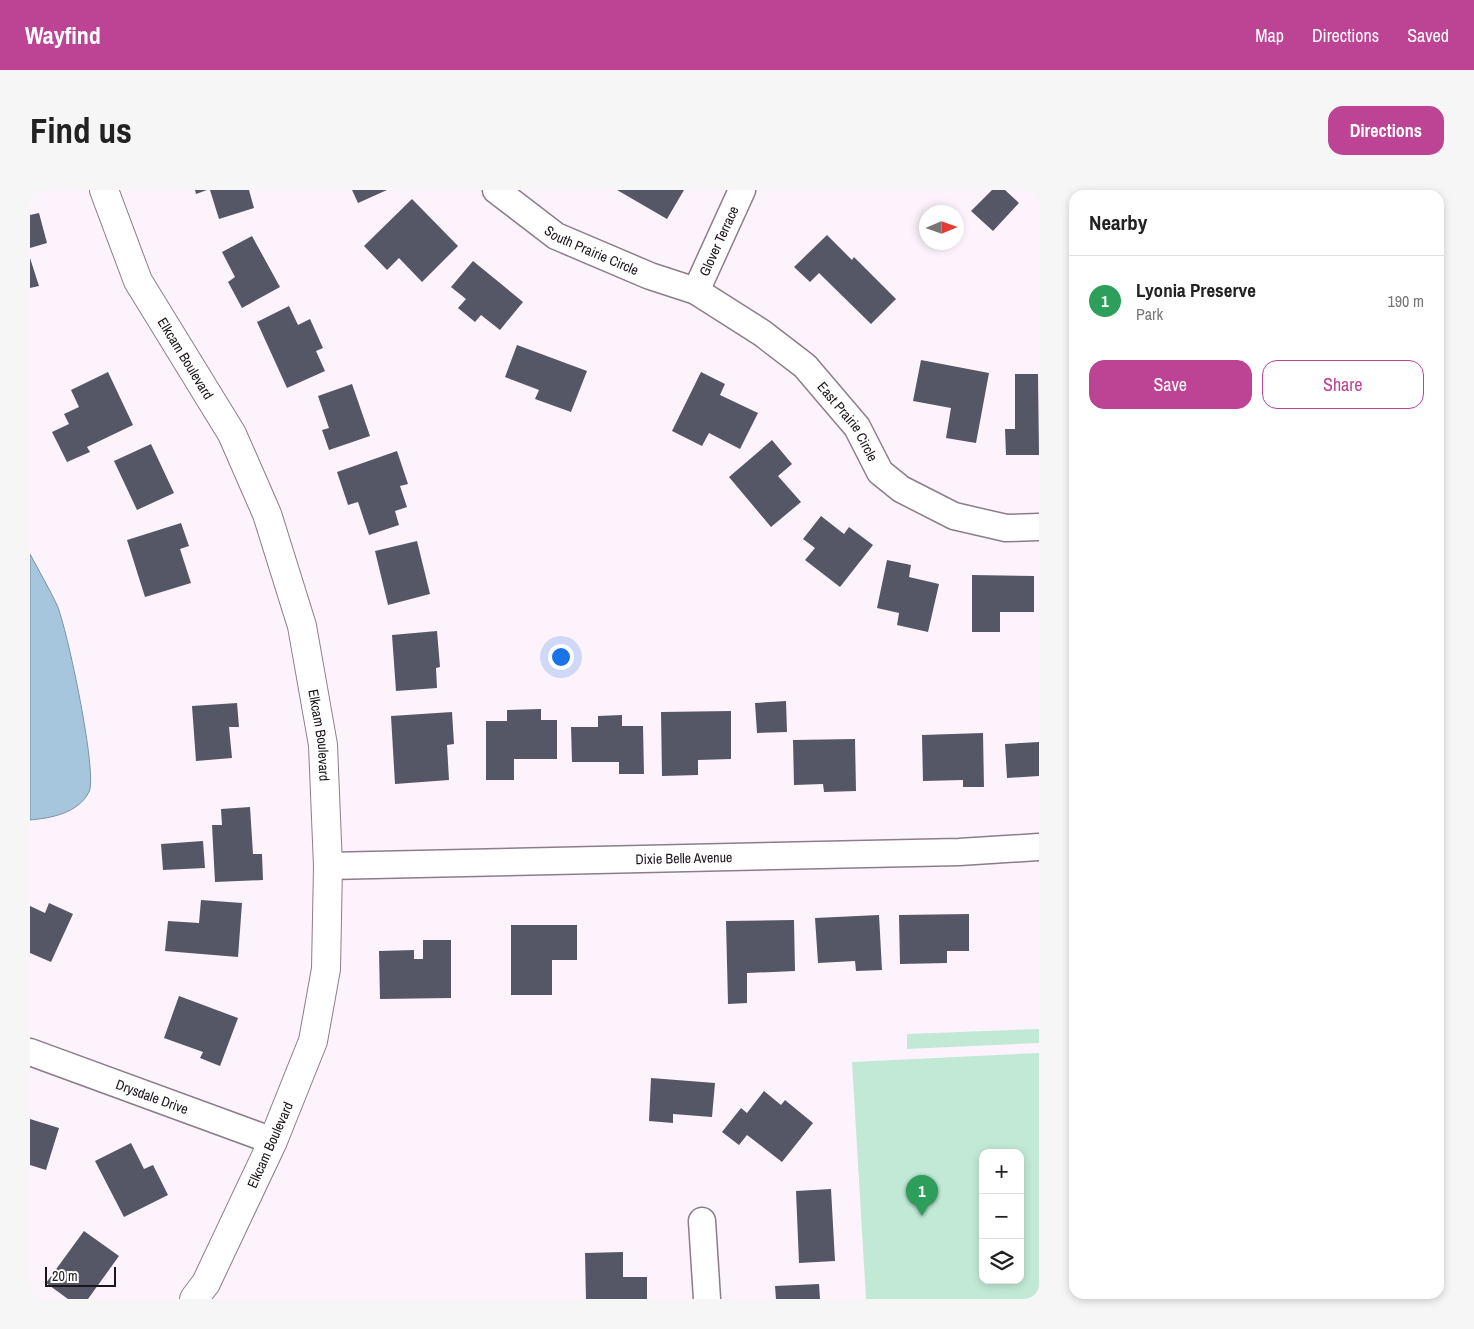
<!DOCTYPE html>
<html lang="en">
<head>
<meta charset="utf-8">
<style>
	:root { --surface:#fff; --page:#f6f6f6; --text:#222; --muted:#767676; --line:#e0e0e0; --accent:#bd4395 }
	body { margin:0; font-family:"Archivo Narrow",sans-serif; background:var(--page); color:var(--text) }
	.controls { position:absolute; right:15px; bottom:15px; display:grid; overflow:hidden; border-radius:10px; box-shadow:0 2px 8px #0003 }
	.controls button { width:45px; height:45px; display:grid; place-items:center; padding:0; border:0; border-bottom:1px solid var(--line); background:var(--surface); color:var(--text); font:25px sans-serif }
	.compass { position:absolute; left:889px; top:15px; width:45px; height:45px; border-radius:50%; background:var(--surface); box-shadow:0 2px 8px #0003; rotate:88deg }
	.scale { position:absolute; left:15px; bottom:12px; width:71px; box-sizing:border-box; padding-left:5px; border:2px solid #1b161b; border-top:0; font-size:14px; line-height:18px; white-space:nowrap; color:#1b161b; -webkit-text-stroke:4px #fff; paint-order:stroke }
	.you { position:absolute; left:530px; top:466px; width:18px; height:18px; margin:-12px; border:4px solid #fff; border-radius:50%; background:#1a73e8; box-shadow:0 0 0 8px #1a73e833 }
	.badge { display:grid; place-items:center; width:32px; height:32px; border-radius:50%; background:var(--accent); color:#fff; font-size:16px; font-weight:700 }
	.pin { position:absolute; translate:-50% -41px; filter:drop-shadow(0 1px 2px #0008) }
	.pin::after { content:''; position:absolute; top:26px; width:18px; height:15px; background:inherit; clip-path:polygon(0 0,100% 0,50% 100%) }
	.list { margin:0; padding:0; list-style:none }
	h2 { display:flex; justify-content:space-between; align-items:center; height:65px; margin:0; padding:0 20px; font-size:21px }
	h2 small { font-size:16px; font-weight:400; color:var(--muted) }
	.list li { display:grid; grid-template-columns:32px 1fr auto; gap:15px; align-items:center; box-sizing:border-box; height:90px; padding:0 20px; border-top:1px solid var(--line) }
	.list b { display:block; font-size:19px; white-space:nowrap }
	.list p { margin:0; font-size:16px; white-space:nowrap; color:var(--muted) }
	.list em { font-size:16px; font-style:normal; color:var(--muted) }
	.actions { display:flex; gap:10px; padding:15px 20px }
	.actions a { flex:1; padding:11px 0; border:1px solid var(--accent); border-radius:15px; text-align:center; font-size:18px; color:var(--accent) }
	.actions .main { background:var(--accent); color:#fff }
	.icon { flex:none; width:28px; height:28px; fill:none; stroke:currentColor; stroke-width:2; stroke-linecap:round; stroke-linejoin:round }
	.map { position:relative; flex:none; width:1009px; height:1109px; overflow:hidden; border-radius:15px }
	header { display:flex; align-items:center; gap:30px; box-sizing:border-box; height:70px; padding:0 25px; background:var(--accent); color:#fff }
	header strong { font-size:24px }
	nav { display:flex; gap:28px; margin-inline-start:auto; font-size:18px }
	.intro { display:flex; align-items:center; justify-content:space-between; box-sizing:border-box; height:120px; padding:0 30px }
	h1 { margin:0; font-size:35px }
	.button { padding:12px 22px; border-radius:15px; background:var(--accent); color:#fff; font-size:18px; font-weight:700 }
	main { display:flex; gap:30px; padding:0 30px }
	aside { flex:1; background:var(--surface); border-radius:15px; box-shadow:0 2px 8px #0003 }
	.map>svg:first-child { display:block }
	.green { fill:#c2e9d6; fill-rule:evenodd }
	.water { fill:#a6c6de; stroke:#7c91a4 }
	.building { fill:#555666 }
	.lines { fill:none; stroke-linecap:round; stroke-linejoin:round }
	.minor-casing { stroke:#8c7d8a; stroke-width:29 }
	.tertiary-casing { stroke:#8c7d8a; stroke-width:30 }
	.minor { stroke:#fff; stroke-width:26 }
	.tertiary { stroke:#fff; stroke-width:28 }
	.labels { text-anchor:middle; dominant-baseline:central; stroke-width:5; stroke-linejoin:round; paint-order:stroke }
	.street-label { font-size:14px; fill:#1b161b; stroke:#fff }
</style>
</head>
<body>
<header>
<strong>Wayfind</strong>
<nav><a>Map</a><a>Directions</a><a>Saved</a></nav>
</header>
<div class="intro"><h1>Find us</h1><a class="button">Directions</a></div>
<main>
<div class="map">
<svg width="1009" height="1109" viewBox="0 0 1009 1109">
	<rect width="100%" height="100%" fill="#fdf3fc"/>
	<!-- green -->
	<path class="green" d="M 1009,839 L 1009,853 L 877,859 L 877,844 Z
		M 1009,863 L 1009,1109 L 836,1109 L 822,872 ZM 953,963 L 990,963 L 990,1090 L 953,1090 Z"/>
	<!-- water -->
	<path class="water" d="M 0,364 C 9,381 19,398 27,415 C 37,438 68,584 59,602 C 48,623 22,628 0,630 Z"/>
	<!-- building -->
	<path class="building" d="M 165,0 L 177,0 L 166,4 Z
		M 180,0 L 219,0 L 224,18 L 189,29 Z
		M 322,0 L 357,0 L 328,13 Z
		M 587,0 L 654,0 L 637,29 Z
		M 962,0 L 975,0 L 989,13 L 963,41 L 941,21 Z
		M 382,9 L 428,56 L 392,92 L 369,68 L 357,80 L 334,56 Z
		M 9,23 L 17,53 L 0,58 L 0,25 Z
		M 797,45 L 822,70 L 824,67 L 866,109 L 841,134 L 789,83 L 780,92 L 764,77 Z
		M 222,46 L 250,97 L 212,118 L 198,92 L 205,87 L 192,62 Z
		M 0,68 L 9,96 L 0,98 Z
		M 443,71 L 493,112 L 470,140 L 451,125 L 445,132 L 428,118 L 436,109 L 421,97 Z
		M 259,116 L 268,135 L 280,129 L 293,158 L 286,161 L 295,181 L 257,198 L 227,132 Z
		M 487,155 L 557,181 L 541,222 L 505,209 L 509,200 L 475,187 Z
		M 891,170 L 959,183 L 946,253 L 916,248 L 921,218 L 883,211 Z
		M 78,182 L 103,235 L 57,257 L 60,262 L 37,272 L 22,242 L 39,234 L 34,224 L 49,217 L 41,200 Z
		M 671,182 L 695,194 L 690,205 L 728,223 L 710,259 L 679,243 L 672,256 L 642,241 Z
		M 985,184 L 1008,184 L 1009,265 L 976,265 L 975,239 L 985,239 Z
		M 322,194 L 340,246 L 299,260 L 292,240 L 299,238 L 288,206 Z
		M 742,250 L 762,274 L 748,286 L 771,312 L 741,337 L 699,287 Z
		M 121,254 L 144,303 L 107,320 L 84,271 Z
		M 367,261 L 378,294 L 370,296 L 377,317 L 365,321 L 369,335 L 339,345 L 328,312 L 318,315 L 307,282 Z
		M 791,326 L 814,344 L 819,337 L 843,355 L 810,397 L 775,370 L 785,358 L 773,349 Z
		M 151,333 L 159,356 L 150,359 L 161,393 L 115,407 L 97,350 Z
		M 387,351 L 400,404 L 358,415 L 345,361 Z
		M 857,370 L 881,375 L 879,387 L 909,394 L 898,442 L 867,435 L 869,423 L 847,418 Z
		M 942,385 L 1004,386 L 1004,422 L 970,422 L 970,442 L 942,442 Z
		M 407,441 L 410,477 L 406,478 L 407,498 L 366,501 L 362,445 Z
		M 756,511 L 757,542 L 727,543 L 725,513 Z
		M 207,513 L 209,537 L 199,537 L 202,568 L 166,571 L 162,516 Z
		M 511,519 L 511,530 L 527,530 L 527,569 L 484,569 L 484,590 L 456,590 L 456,531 L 477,531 L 477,520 Z
		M 701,521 L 701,569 L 668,570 L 668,585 L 632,586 L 631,522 Z
		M 422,522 L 424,554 L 417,555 L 419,590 L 365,594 L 361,526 Z
		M 592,525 L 592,536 L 613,536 L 614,584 L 589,584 L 589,572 L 542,572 L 541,537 L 568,537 L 568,526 Z
		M 953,543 L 954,597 L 933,597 L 933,590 L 893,591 L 892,545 Z
		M 825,549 L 826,601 L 794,602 L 793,594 L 764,595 L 763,550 Z
		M 1009,552 L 1009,586 L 977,588 L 975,554 Z
		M 220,617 L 223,664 L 232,664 L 233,690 L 185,692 L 182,635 L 192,635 L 191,619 Z
		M 173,651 L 175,678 L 133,680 L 131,654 Z
		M 171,710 L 212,713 L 208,767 L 135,761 L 138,731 L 169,733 Z
		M 19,713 L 43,724 L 21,772 L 0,763 L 0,716 L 15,723 Z
		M 939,724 L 939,761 L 917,761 L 917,773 L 870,774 L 869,725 Z
		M 849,725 L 852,780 L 826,781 L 825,771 L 788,773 L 785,728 Z
		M 764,730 L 765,781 L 717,783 L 717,813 L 698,814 L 696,731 Z
		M 481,735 L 547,735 L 547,770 L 522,770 L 522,805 L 481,805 Z
		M 393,750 L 421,750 L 421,808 L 350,809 L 349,761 L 384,760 L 384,769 L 393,769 Z
		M 149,806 L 208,828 L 190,876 L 170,868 L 173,862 L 134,848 Z
		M 621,888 L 685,893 L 682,927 L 643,924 L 643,933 L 619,931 Z
		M 734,901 L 751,915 L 755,910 L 783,933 L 752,972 L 717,945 L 709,955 L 692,942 L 711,918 L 717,923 Z
		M 0,929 L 29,938 L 16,980 L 0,975 Z
		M 101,953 L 114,979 L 123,975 L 138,1005 L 94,1027 L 65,971 Z
		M 801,999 L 805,1071 L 769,1073 L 766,1001 Z
		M 54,1041 L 89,1066 L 58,1109 L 38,1109 L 16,1093 Z
		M 593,1062 L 593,1087 L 617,1087 L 617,1109 L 556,1109 L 555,1063 Z
		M 789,1094 L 790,1109 L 746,1109 L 745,1096 Z"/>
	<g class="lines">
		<!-- minor casing -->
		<g class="minor-casing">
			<g id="minor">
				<path id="s1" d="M 466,0 L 526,46 L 620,86 L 666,101 L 732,143 L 775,176 L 827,237 L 850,282 L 871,299 L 924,326 L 976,338 L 1009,337"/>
				<path id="s2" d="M 666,101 L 712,0"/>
				<path id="s3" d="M 298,676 L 929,662 L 1009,657"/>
				<path id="s4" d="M 0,862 L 243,951"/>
				<path d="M 672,1031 L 677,1109"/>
			</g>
		</g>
		<!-- tertiary casing -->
		<g class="tertiary-casing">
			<g id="tertiary">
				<path id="s5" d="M 74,0 L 108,91 L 202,244 L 237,324 L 272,436 L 293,555 L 298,676 L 296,779 L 283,851 L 243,951 L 176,1093 L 164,1109"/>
			</g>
		</g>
		<!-- minor -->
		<use href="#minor" class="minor"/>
		<!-- tertiary -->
		<use href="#tertiary" class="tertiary"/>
	</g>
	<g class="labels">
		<!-- street labels -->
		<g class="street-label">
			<text stroke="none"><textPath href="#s2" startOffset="55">Glover Terrace</textPath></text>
			<text stroke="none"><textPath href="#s1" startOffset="114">South Prairie Circle</textPath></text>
			<text stroke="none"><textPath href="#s5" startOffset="188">Elkcam Boulevard</textPath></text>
			<text stroke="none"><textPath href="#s1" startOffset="429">East Prairie Circle</textPath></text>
			<text stroke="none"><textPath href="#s5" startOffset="592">Elkcam Boulevard</textPath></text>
			<text stroke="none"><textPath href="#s3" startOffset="356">Dixie Belle Avenue</textPath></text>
			<text stroke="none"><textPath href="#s4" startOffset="130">Drysdale Drive</textPath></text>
			<text transform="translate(240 955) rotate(-66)">Elkcam Boulevard</text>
		</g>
	</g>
</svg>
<div class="controls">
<button>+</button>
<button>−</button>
<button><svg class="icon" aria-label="layers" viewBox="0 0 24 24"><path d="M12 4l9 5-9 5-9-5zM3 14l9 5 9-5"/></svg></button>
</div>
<svg class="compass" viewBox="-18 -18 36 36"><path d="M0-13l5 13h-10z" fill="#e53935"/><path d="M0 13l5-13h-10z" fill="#767676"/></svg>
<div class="scale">20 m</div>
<div class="you"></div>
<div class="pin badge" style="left:892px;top:1026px;background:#2e9e5b">1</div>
</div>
<aside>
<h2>Nearby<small></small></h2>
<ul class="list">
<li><span class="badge" style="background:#2e9e5b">1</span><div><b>Lyonia Preserve</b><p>Park</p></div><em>190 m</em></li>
</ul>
<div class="actions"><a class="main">Save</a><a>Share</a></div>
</aside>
</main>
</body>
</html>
